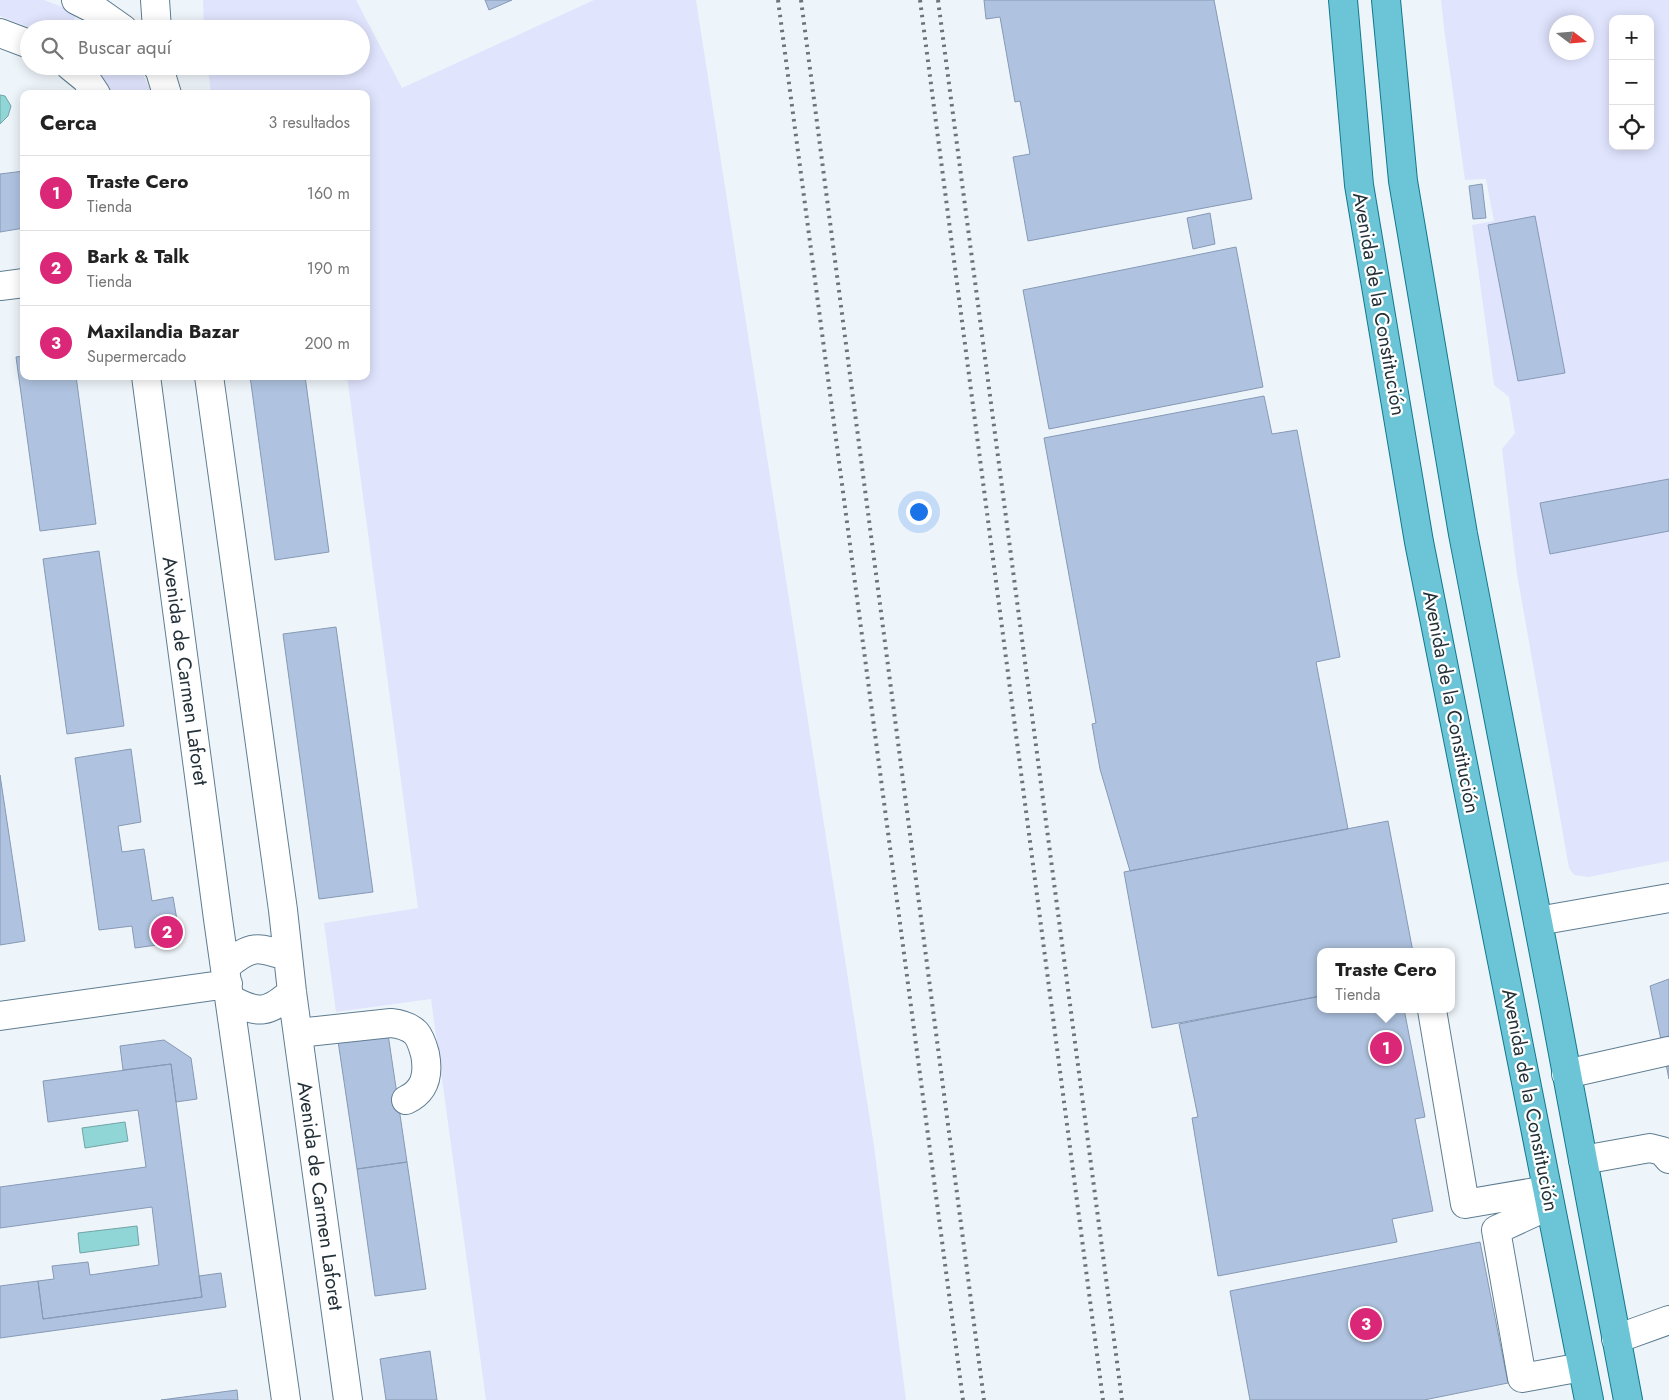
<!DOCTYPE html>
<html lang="es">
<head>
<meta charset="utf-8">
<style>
	:root { --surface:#fff; --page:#f6f6f6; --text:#222; --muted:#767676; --line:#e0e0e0; --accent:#db2777 }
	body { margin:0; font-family:Jost,sans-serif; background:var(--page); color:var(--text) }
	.controls { position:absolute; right:15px; top:15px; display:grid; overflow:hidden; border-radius:10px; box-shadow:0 2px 12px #0003 }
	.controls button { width:45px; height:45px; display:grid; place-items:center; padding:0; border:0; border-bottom:1px solid var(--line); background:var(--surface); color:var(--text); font:25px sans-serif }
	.compass { position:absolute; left:1549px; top:15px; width:45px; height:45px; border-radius:50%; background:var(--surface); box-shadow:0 2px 12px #0003; rotate:106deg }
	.you { position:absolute; left:918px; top:511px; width:18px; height:18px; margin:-12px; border:4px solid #fff; border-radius:50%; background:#1a73e8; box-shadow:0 0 0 8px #1a73e833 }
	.badge { display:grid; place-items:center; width:32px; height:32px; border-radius:50%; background:var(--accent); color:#fff; font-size:16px; font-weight:700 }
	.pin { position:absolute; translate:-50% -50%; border:2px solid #fff; box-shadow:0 1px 5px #0006 }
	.popup { position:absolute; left:1317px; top:948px; width:138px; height:65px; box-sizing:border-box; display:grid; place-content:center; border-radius:10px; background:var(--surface); filter:drop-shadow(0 1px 4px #0005); font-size:16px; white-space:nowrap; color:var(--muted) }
	.popup b { font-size:19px; color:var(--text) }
	.popup::after { content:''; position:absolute; left:50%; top:100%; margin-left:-10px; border:10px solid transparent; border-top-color:var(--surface) }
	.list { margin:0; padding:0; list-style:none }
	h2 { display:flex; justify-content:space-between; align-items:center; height:65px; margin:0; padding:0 20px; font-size:21px }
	h2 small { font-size:16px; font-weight:400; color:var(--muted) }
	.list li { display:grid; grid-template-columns:32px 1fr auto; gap:15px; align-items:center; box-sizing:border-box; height:75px; padding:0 20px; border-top:1px solid var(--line) }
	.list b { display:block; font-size:19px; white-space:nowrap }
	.list p { margin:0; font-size:16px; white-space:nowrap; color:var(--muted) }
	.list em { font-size:16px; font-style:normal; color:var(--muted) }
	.icon { flex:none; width:28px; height:28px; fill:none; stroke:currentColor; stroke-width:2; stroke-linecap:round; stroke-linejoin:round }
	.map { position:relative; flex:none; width:1669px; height:1400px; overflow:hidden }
	.search { position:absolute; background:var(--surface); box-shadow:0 2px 12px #0003; left:20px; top:20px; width:350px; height:55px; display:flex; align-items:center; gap:12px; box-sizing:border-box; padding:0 18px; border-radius:28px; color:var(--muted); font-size:19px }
	.panel { position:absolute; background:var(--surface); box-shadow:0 2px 12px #0003; left:20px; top:90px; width:350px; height:290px; border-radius:10px }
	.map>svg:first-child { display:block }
	.green { fill:#e0e4fd; fill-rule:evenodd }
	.water { fill:#90d6d6; stroke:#70a4a7 }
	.building { fill:#afc3e0; stroke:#8699b5 }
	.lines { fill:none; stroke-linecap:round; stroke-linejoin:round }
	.minor-casing { stroke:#5f7d91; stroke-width:30 }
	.major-casing { stroke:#12788e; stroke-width:30 }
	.minor { stroke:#fff; stroke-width:28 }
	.major { stroke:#6bc5d7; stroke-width:28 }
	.rail { stroke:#69747b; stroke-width:4; stroke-dasharray:2.5 5; stroke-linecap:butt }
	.labels { text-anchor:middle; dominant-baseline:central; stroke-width:4.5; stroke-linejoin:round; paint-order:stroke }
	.street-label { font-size:20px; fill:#243139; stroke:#fff }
</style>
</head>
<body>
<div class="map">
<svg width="1669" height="1400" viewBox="0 0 1669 1400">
	<rect width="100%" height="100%" fill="#eef5fa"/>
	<!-- green -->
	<path class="green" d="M 0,0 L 44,0 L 78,13 L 68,29 L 32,29 L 0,16 Z
		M 203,0 L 356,0 L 402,88 L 594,0 L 696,0 L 874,1146 L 906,1400 L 486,1400 L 431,999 L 336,1012 L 324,923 L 418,908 L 347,376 L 366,376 L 366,94 L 211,94 L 208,66 L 361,66 L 361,29 L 204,29 Z
		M 1441,0 L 1669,0 L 1669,861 L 1588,877 L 1574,875 L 1569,868 L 1517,574 L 1502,449 L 1515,433 L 1509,397 L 1494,385 L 1472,225 L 1494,221 L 1486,179 L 1465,180 L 1444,28 ZM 1613,19 L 1650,19 L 1650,146 L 1613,146 ZM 1556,22 L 1586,22 L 1586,52 L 1556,52 Z
		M 93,66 L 139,66 L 152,94 L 113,94 L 98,71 Z"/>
	<!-- water -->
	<path class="water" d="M 0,95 L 5,96 L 11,106 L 8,116 L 0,124 Z
		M 125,1122 L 128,1141 L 85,1148 L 82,1128 Z
		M 137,1226 L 139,1245 L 80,1253 L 78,1233 Z"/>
	<!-- building -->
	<path class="building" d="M 485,0 L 512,0 L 489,10 Z
		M 984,0 L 1214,0 L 1252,199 L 1028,241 L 1013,157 L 1030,154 L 1020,101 L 1015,102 L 1000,17 L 986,19 Z
		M 24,171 L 24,228 L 0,232 L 0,174 Z
		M 1482,184 L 1486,218 L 1473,219 L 1469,186 Z
		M 1210,213 L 1215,244 L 1193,249 L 1187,218 Z
		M 1535,216 L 1565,373 L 1518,381 L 1488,225 Z
		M 1236,247 L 1263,387 L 1049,429 L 1023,290 Z
		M 24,356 L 24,376 L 76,376 L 96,524 L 40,531 L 16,357 Z
		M 250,376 L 305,376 L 329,552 L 275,560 Z
		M 1264,396 L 1272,434 L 1297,430 L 1340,657 L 1316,662 L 1348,829 L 1130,871 L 1100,769 L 1092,724 L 1096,723 L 1044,438 Z
		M 1669,479 L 1669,531 L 1550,554 L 1540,503 Z
		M 99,551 L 124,726 L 67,734 L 43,559 Z
		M 336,627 L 373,892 L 319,899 L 283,634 Z
		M 131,749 L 141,822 L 118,826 L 122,852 L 144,849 L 152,901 L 173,897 L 177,920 L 157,945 L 135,948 L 132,926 L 99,930 L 75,758 Z
		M 0,775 L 25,941 L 0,945 Z
		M 1388,821 L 1413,952 L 1321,952 L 1321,996 L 1152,1028 L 1124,872 Z
		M 1669,979 L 1669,1079 L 1650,986 Z
		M 1321,996 L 1321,1009 L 1404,1009 L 1425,1117 L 1415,1119 L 1433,1211 L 1392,1219 L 1397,1242 L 1218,1276 L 1192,1118 L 1198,1117 L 1179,1024 Z
		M 388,1034 L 407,1162 L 357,1169 L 338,1041 Z
		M 164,1040 L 191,1058 L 197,1099 L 176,1102 L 171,1064 L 123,1070 L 120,1046 Z
		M 171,1064 L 202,1297 L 43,1319 L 38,1281 L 54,1279 L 52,1266 L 88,1262 L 90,1275 L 159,1265 L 152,1207 L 0,1228 L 0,1187 L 146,1167 L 138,1110 L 48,1122 L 43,1081 Z
		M 407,1162 L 426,1289 L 375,1296 L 357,1169 Z
		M 1480,1242 L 1508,1383 L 1424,1400 L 1250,1400 L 1230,1291 Z
		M 221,1273 L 226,1307 L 0,1338 L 0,1286 L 38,1281 L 43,1319 L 202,1297 L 199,1276 Z
		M 430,1351 L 437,1400 L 386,1400 L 380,1359 Z
		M 237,1390 L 238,1400 L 161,1400 Z"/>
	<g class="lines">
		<!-- minor casing -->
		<g class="minor-casing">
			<path id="minor" d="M 76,0 L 96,10 L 123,29
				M 155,0 L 157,29
				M 0,33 L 29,44
				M 70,66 L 86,79 L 96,94
				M 157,66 L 160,71 L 167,94
				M 0,286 L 24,283
				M 146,376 L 218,919 L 286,1400
				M 209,376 L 283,910 L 292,992 L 348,1400
				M 1538,921 L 1669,898
				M 226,966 C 251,945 257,946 288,957
				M 230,999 C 259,1015 268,1013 292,992
				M 1432,1010 L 1465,1204 L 1547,1190
				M 0,1016 L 228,984
				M 298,1033 L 391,1023 C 400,1024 409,1026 416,1033 C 421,1039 423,1047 425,1054 C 429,1075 425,1091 406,1100
				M 1566,1074 L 1669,1051
				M 1583,1160 L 1650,1148 L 1662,1151 L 1669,1159
				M 1550,1205 L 1496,1230 L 1522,1378 L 1582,1367
				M 1616,1339 L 1669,1320"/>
		</g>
		<!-- major casing -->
		<g class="major-casing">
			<path id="major" d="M 1343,0 L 1359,185 L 1419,542 L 1589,1400
				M 1386,0 L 1403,181 L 1463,534 L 1553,1000 L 1628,1400"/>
		</g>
		<!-- minor -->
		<use href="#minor" class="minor"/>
		<!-- major -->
		<use href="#major" class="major"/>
		<!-- rail -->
		<path class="rail" d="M 778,0 L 963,1400
			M 801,0 L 984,1400
			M 920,0 L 1103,1400
			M 938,0 L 1122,1400"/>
	</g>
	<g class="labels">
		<!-- street labels -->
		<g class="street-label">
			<text transform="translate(1379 304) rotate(80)">Avenida de la Constitución</text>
			<text transform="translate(185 671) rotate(82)">Avenida de Carmen Laforet</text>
			<text transform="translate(1451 702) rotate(79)">Avenida de la Constitución</text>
			<text transform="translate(1530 1100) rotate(79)">Avenida de la Constitución</text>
			<text transform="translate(320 1196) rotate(82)">Avenida de Carmen Laforet</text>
		</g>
	</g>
</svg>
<div class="controls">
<button>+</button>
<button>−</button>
<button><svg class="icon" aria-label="locate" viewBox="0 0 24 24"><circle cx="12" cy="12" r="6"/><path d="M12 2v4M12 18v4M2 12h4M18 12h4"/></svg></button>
</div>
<svg class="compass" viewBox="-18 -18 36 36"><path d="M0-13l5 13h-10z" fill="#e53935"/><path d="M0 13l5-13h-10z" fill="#767676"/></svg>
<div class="you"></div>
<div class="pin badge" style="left:1386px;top:1048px">1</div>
<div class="popup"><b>Traste Cero</b>Tienda</div>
<div class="pin badge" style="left:167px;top:932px">2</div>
<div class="pin badge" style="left:1366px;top:1324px">3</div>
<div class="search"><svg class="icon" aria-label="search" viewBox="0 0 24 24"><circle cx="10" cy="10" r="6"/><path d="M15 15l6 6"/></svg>Buscar aquí</div>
<section class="panel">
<h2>Cerca<small>3 resultados</small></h2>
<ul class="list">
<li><span class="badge">1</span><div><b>Traste Cero</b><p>Tienda</p></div><em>160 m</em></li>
<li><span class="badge">2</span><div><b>Bark &amp; Talk</b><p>Tienda</p></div><em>190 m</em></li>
<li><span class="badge">3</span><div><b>Maxilandia Bazar</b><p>Supermercado</p></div><em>200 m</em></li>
</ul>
</section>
</div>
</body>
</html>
